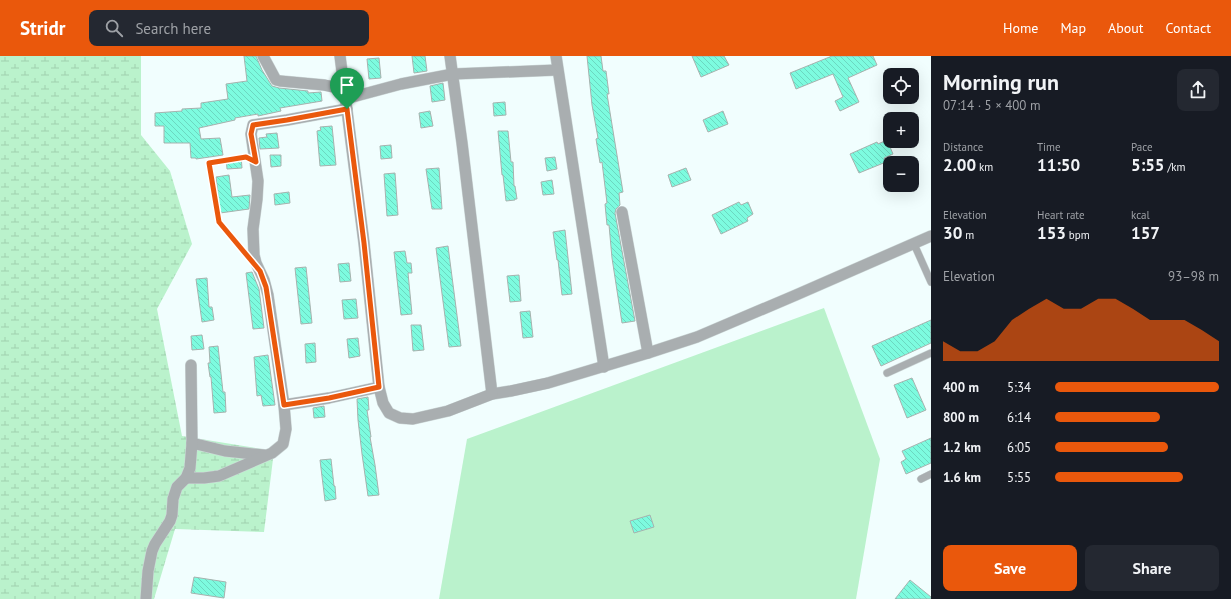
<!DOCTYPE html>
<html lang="en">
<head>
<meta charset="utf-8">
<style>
  :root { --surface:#171b24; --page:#242831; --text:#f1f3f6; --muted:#9ea1a6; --accent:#ea580c }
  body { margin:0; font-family:"PT Sans",sans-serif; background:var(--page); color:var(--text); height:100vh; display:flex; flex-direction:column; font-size:15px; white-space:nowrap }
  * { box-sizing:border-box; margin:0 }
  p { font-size:13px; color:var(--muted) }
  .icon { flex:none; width:22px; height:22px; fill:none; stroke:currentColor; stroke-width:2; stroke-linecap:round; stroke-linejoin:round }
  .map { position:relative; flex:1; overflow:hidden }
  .sheet { display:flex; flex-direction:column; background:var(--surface); width:300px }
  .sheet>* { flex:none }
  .controls { position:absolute; left:883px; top:12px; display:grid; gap:8px }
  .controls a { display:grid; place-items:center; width:36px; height:36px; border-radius:8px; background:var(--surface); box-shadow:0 4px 16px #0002; font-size:20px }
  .pin { position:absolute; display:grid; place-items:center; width:34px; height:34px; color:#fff; margin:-41px -17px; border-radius:50% 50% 50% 0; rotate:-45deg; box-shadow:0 0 4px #0007 }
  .pin .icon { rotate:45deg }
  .round { display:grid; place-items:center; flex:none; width:42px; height:42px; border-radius:8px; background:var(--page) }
  .summary { display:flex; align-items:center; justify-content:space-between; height:68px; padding:0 12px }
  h1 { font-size:22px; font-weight:700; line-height:30px }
  .stats { display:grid; grid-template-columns:repeat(3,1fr); gap:6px; height:68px; padding:4px 12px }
  .stats div { display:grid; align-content:center }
  .stats b { font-size:17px; font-weight:700 }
  .stats small { font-size:11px; font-weight:400 }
  .stats p { font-size:11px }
  .chart { height:112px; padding:8px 12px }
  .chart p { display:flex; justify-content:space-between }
  .chart svg { width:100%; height:72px; margin-top:4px; fill:var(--accent); opacity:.7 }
  .button { display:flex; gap:8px; margin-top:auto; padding:8px 12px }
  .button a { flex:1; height:46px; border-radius:8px; background:var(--accent); color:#fff; font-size:16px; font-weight:700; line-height:46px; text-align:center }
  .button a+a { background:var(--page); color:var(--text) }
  ul { padding:0 12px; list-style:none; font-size:13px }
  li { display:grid; grid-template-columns:64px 48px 1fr; align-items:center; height:30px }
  li i { height:10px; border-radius:5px; background:var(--accent) }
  header { display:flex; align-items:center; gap:24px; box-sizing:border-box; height:56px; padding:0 20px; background:var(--accent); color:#fff }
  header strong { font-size:19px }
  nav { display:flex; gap:22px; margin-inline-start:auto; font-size:14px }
  .search { width:280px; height:36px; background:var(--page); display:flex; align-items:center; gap:10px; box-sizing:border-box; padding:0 14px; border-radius:8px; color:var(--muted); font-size:15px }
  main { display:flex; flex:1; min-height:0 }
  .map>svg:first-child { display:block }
  .wetland { fill:url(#wetland-marsh) }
  .pitch { fill:#baf2cc }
  .building { fill:url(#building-back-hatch); stroke:#a7b2ae }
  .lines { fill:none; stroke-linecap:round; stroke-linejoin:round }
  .service-casing { stroke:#cdd8d8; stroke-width:8 }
  .minor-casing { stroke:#cdd8d8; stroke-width:12 }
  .path { stroke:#aab3b3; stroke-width:2.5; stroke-dasharray:2 3; stroke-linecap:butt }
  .service { stroke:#a9aeb0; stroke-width:7 }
  .minor { stroke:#a9aeb0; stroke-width:11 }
  .route-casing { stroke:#fff; stroke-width:8 }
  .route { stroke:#ea580c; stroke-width:5 }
</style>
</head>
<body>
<header>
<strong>Stridr</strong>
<div class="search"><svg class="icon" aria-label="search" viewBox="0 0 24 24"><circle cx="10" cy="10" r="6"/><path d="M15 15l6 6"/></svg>Search here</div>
<nav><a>Home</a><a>Map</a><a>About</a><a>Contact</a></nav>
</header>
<main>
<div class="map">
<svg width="931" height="543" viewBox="0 0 931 543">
  <defs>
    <pattern id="wetland-marsh" width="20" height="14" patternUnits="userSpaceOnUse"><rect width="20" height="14" fill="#baf2cc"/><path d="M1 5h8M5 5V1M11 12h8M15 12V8" fill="none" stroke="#a0d0af"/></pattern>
    <pattern id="building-back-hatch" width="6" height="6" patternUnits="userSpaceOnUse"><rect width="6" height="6" fill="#7dfbdf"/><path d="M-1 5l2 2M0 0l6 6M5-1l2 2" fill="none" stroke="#6cd7c0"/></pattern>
  </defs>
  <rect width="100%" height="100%" fill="#f1fefe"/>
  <!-- wetland -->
  <path class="wetland" d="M0 0H141V79L170 115 192 188 157 253 182 380 274 395 264 476 175 473 154 543H0Z"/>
  <!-- pitch -->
  <path class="pitch" d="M824 252 880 403 856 543H439L467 383Z"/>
  <!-- building -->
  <g class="building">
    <path d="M244 0H256L262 14 272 30 279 32 308 35V37L321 36 322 45 280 52 281 55 258 60V58L235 62V64L199 72 201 83 220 82 223 99 196 103V102H191L190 87H164V70H155V57L182 55V53L201 52V47L228 43 226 28 247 25Z"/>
    <path d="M412 0H425L427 15 414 17Z"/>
    <path d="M587 0H601L603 15H606L609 38H607L623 136 619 137 620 149 616 153 615 157 635 265 622 267 612 202 609 169H607L605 148 607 147 602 106 600 107 596 83 598 82 592 49Z"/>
    <path d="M692 0H724L729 9 701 21Z"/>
    <path d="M832 0H873L877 9 848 22 859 46 840 55 835 45 843 41 833 18 796 33 790 17Z"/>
    <path d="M379 2 381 22 369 23 367 3Z"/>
    <path d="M443 27 445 44 432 46 430 30Z"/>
    <path d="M505 46 506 59 494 60 493 47Z"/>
    <path d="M430 55 433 70 421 72 419 57Z"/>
    <path d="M723 55 728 68 708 76 703 64Z"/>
    <path d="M332 70 336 109 320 110 317 75 321 74 320 71Z"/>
    <path d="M498 75H508L511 106H513L514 130H515L517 143H515V144L506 145 503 119H502Z"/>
    <path d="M277 77 279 92 260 93 259 82 267 81 266 78Z"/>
    <path d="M887 84 893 98 884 102 886 106 859 117 850 98 877 86 878 88Z"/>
    <path d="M391 89 392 102 381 103 380 90Z"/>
    <path d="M270 99H281V110L271 111Z"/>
    <path d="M241 100 242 112 227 113 226 101Z"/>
    <path d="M555 101 557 113 547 115 545 102Z"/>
    <path d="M439 112 442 153H432L426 113Z"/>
    <path d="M686 112 691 124 672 131 668 119Z"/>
    <path d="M395 117 398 159 387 160 384 118Z"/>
    <path d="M229 119 232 141 250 139 249 153 220 157 216 121Z"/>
    <path d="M552 124 554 138 543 139 541 126Z"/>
    <path d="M289 136 290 147 275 149 274 138Z"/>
    <path d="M739 146 741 149 748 146 753 158 747 162 748 165 721 178 712 159Z"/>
    <path d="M565 174 572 238 562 239 558 204H557L553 176Z"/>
    <path d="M448 190 461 290 449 291 436 192Z"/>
    <path d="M405 195 407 207H411L412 217H408L412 258 401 259 394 196Z"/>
    <path d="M349 207 351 225 340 226 338 208Z"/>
    <path d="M306 211 312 267 301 268 295 212Z"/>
    <path d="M252 216 259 233 264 272 253 273 246 217Z"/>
    <path d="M519 219 521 245 510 246 507 220Z"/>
    <path d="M207 222 209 251H212L214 264 202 266 196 223Z"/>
    <path d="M356 243 358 262 344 263 342 244Z"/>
    <path d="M530 255 533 281 523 282 520 256Z"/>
    <path d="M931 264V287L881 310 872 290Z"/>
    <path d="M411 269H421L424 294 413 295Z"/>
    <path d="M202 279 204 293 192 294 191 280Z"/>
    <path d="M358 282 360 300 349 302 347 283Z"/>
    <path d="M315 287 316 306 306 307 305 288Z"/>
    <path d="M218 290 223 336H225L226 356 214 357 211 321H210L208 307H210L209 291Z"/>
    <path d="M268 299 275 349 263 350 261 339 257 340 254 301Z"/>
    <path d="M912 322 926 354 907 362 894 329Z"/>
    <path d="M368 341 369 354H367L371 381H370L375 409 379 439 368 440 362 398 358 364 357 343Z"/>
    <path d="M324 350 325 361 314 362 313 352Z"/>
    <path d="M931 382V407L906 418 901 406 906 403 902 395Z"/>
    <path d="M331 403 334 430H335L336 443 325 445 320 404Z"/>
    <path d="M650 459 654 471 634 477 630 465Z"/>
    <path d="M194 521 226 526 224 542 191 537Z"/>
    <path d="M910 524 931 541V543H895Z"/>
  </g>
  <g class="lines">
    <defs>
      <g id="service">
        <path d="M914 188 931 226"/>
        <path d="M887 317 931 297"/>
        <path d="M921 423 931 418"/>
      </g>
      <g id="minor">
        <path d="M263 0 276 24 280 25 324 29 343 33"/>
        <path d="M340 0 364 187 379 331 383 347 389 357 400 362 413 363 448 355 492 338 511 335 548 327 648 297 697 281 796 239 931 180"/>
        <path d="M450 0 462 87 492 338"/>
        <path d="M556 0 604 311"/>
        <path d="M345 43 401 28 453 18 557 14"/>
        <path d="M622 156 648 297"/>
        <path d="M284 349 329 342 379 331"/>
        <path d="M192 387 225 395 264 399"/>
        <path d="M186 422H204L219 420 272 397 283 388 286 373 284 349 268 239 264 224 256 207 254 199 253 173 257 143 258 125 251 78 253 69 287 64 347 53"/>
        <path d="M146 543 148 515 152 495 155 488 170 465 172 459 173 443 177 431 186 422 190 412 192 387 191 309"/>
      </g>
    </defs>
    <!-- service casing -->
    <use href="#service" class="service-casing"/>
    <!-- minor casing -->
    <use href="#minor" class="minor-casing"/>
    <!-- path -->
    <path class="path" d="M241 194 219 166 209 107 242 102"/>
    <!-- service -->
    <use href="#service" class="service"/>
    <!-- minor -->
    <use href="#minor" class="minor"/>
  </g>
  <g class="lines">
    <defs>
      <path id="route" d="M347 53 364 187 379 331 329 342 284 349 266 231 260 215 219 166 209 107 246 101 256 106 251 78 253 69 287 64Z"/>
    </defs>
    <!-- route casing -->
    <use href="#route" class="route-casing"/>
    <!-- route -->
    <use href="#route" class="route"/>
  </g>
</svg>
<div class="controls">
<a><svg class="icon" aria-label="locate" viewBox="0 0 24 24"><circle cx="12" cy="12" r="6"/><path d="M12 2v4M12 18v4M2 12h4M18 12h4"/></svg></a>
<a>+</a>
<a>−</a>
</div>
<div class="pin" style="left:347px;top:53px;background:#1e9e55"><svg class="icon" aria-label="arrive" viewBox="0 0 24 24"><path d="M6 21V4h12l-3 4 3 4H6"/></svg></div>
</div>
<section class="sheet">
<div class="summary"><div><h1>Morning run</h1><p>07:14 · 5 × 400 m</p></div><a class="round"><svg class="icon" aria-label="share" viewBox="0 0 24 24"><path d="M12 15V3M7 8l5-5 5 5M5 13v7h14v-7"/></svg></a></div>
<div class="stats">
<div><p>Distance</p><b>2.00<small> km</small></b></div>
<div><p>Time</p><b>11:50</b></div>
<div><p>Pace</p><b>5:55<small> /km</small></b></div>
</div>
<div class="stats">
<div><p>Elevation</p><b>30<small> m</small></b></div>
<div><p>Heart rate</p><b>153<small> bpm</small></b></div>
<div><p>kcal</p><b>157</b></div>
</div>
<div class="chart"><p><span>Elevation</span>93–98 m</p>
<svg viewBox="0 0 160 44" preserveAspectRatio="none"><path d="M0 44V32L10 38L20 38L30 32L40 19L50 12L60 6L70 12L80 12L90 6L100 6L110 12L120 19L130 19L140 19L150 25L160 32V44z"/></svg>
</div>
<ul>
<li><b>400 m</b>5:34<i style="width:100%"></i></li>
<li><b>800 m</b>6:14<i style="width:64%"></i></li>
<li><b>1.2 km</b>6:05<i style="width:69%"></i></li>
<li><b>1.6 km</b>5:55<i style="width:78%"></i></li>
</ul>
<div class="button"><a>Save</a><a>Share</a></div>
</section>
</main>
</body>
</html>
